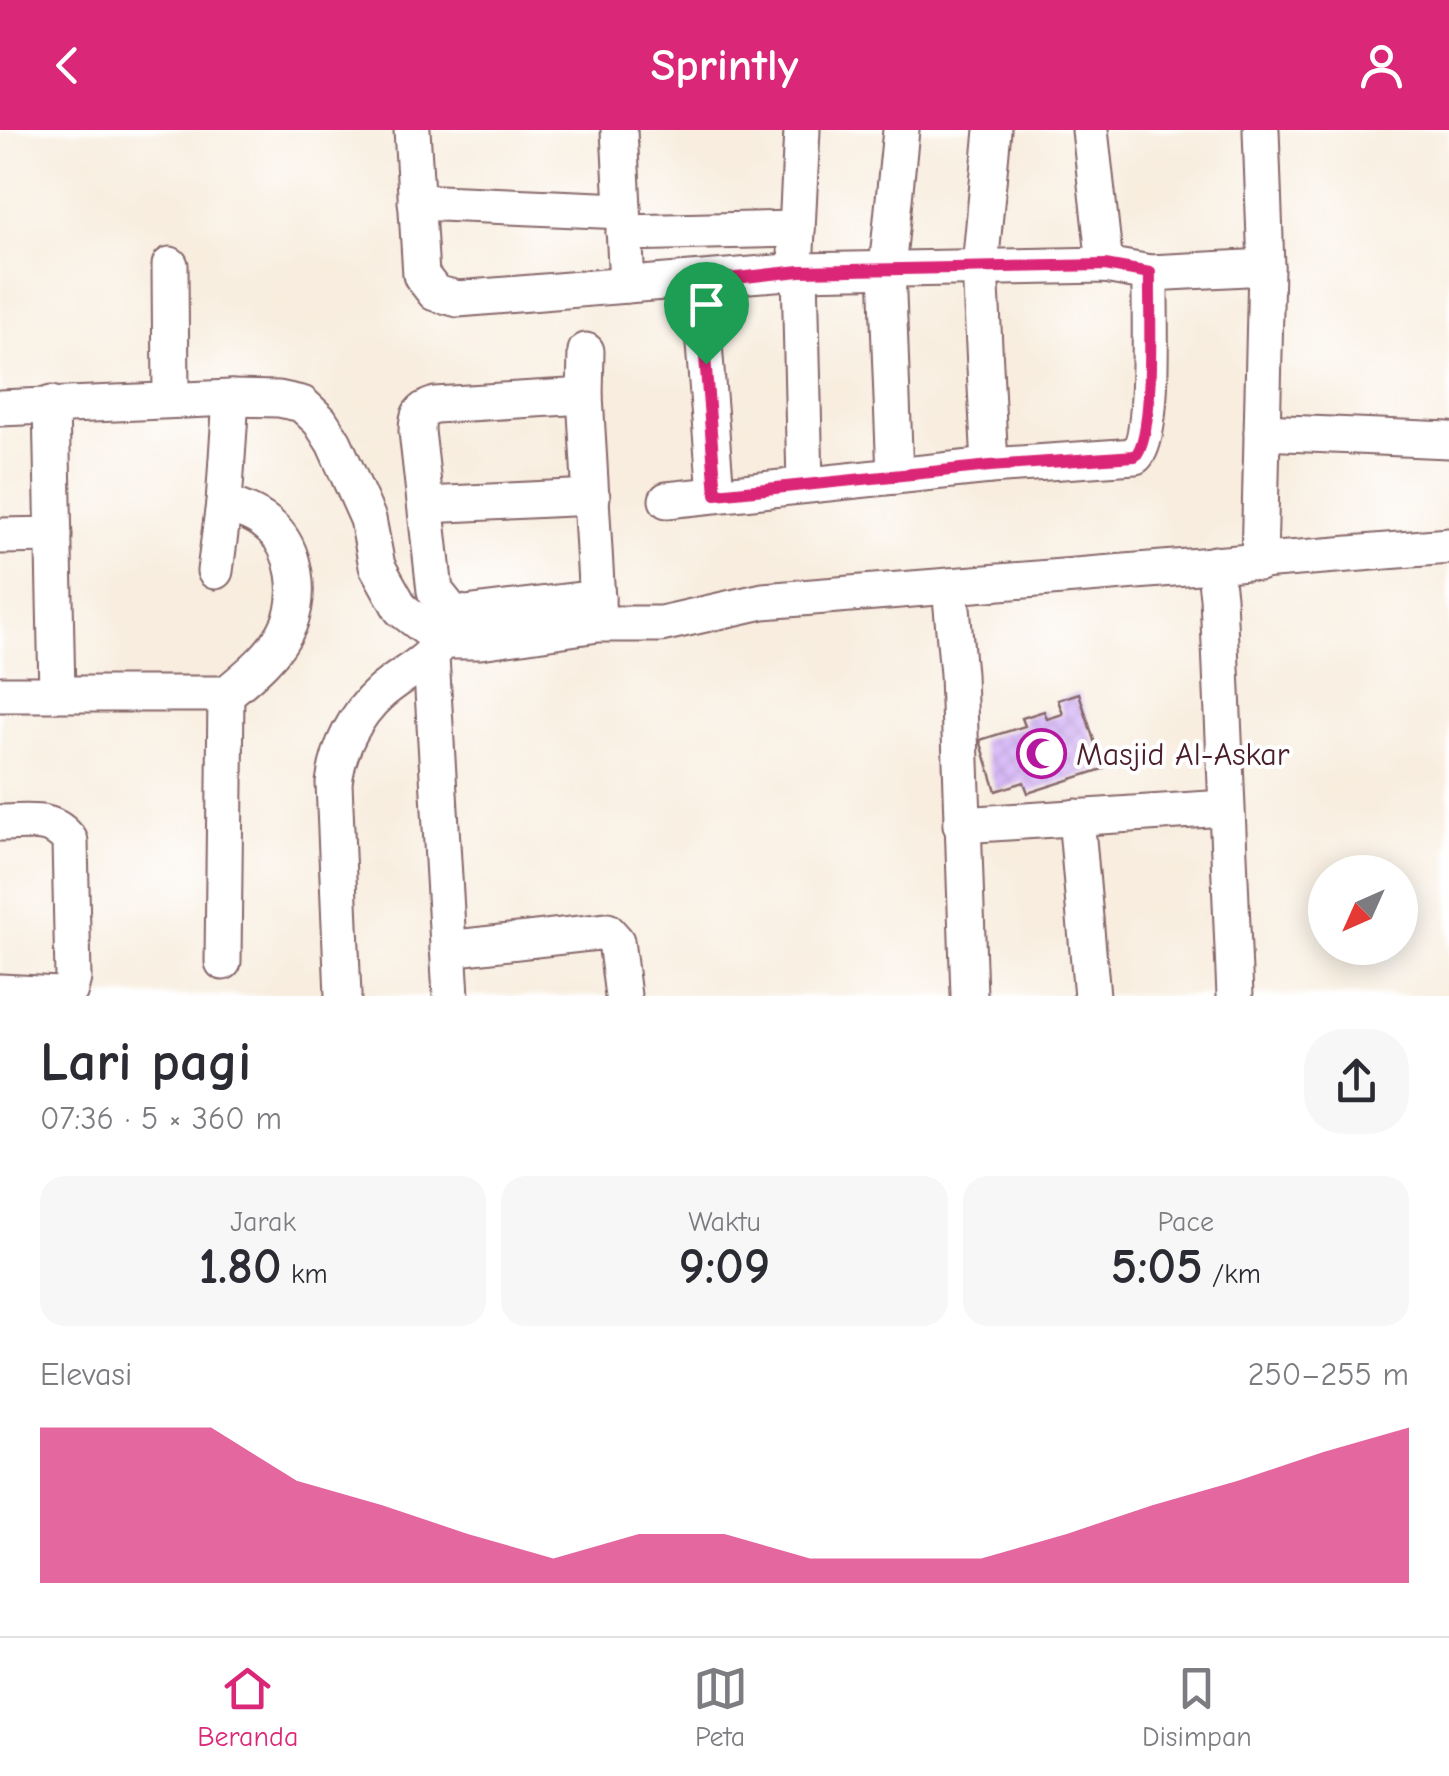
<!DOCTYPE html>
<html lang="id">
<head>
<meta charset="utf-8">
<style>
  :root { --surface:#fff; --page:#f7f7f7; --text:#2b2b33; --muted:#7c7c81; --line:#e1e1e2; --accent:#db2777 }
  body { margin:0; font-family:"Comic Neue",sans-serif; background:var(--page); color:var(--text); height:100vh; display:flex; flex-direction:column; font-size:38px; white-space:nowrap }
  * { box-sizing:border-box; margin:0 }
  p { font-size:32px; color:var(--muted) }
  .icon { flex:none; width:55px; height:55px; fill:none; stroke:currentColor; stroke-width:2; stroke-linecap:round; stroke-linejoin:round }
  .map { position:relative; height:866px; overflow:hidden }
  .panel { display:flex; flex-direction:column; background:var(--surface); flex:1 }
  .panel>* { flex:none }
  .needle { width:65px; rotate:225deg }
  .buttons { position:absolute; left:1308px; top:725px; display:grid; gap:20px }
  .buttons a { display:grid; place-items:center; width:110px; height:110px; border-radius:50%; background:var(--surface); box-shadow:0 5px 25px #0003; font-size:50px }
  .pin { position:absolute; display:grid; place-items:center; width:85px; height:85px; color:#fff; margin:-102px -42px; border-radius:50% 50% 50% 0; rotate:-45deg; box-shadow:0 0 10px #0007 }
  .pin .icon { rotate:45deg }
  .round { display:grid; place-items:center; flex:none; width:105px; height:105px; border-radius:40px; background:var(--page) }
  .headline { display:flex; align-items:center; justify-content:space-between; height:170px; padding:0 40px }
  h1 { font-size:55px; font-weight:700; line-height:75px }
  .stats { display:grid; grid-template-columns:repeat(3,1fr); gap:15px; height:170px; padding:10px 40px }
  .stats div { display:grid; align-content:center; border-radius:25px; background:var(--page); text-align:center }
  .stats b { font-size:50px; font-weight:700 }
  .stats small { font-size:28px; font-weight:400 }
  .stats p { font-size:28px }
  .chart { height:280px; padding:20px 40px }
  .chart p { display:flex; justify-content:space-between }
  .chart svg { width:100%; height:180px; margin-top:10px; fill:var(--accent); opacity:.7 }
  header { display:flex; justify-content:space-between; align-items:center; height:130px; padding:0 40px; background:var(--accent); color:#fff; font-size:45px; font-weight:700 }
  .dock { display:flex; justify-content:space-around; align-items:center; height:140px; border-top:2px solid var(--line); background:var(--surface); font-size:28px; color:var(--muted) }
  .dock a { display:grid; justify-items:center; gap:5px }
  .dock .active { color:var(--accent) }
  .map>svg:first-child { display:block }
  .building { fill:url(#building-cross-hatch) }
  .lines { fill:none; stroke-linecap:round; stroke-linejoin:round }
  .minor-casing { stroke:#87676a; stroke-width:39 }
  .minor { stroke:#fff; stroke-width:35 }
  .route-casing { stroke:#fff; stroke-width:20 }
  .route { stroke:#db2777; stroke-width:12 }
  .labels { text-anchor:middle; stroke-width:8; stroke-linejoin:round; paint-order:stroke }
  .poi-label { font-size:32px; fill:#4a1f2b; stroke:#fff; text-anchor:start }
</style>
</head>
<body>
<header><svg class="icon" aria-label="back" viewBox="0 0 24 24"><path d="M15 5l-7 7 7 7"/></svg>Sprintly<svg class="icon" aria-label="person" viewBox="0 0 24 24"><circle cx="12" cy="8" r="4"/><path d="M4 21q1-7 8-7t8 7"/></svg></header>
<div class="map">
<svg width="1449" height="866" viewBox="0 0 1449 866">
  <defs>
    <pattern id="building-cross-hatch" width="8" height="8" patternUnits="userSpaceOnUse" patternTransform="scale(2.5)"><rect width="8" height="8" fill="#d1aff6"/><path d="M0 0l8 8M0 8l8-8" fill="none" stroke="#b596d3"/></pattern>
  </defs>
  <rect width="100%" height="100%" fill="#fff"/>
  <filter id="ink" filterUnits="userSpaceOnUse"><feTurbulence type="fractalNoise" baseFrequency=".01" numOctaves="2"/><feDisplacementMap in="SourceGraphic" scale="20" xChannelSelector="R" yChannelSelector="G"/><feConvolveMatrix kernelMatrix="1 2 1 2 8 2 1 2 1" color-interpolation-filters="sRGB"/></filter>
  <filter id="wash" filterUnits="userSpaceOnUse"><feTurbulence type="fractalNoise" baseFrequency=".0048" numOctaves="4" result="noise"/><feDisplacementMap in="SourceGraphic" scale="40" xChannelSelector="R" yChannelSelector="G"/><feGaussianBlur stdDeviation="2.25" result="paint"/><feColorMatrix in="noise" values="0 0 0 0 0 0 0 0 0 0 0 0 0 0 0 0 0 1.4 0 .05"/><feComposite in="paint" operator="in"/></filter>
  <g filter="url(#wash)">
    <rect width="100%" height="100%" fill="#f8edde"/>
    <g id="blocks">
      <!-- building -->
      <path class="building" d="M1079 563 1103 639 1028 663 1024 652 996 661 980 610 1025 596 1022 588 1044 581 1047 589 1063 584 1058 570Z"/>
    </g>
  </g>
  <g filter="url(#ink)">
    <use href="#blocks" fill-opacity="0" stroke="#87676a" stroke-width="2.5"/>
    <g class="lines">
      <defs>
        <g id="minor">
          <path d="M412 0 421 145 435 163 458 169 800 141 1105 135 1150 143 1266 137"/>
          <path d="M619 0 627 155"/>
          <path d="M1090 0 1105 135"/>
          <path d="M416 72 623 81"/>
          <path d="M624 103 797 99"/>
          <path d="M796 120 802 0"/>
          <path d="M170 135 171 270"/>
          <path d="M800 141 805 355"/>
          <path d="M699 152 716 364"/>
          <path d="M586 221 585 266 598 488"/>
          <path d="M585 266 435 275C419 280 417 285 417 301L435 461 451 481 465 484 597 468"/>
          <path d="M51 274 57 564"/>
          <path d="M0 278 231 268 279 269 302 274 320 291 334 313 368 389 377 436 401 479 443 511H480L598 494H661L763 471 1449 416"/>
          <path d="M1262 302 1449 310"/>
          <path d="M990 336 980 137 993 0"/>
          <path d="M895 346 887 139 901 0"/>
          <path d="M667 370 990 336 1135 326C1156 307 1149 177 1150 143"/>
          <path d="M426 375 592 367"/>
          <path d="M0 406 54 405"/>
          <path d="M1259 433 1266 137 1261 0"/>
          <path d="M1214 434 1218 467 1235 866"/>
          <path d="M215 441 224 373"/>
          <path d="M950 456 958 544 969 866"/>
          <path d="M431 527 451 866"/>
          <path d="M0 564H226"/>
          <path d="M1076 687 1092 866"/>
          <path d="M0 693C27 693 53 686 70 711L73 848 70 860 59 865 0 862"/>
          <path d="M961 695 1225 678"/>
          <path d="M448 819 607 801 616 811 623 866"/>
          <path d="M223 832 226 564C249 545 277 523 289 494 301 464 296 421 272 398 259 385 241 379 224 373L231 268"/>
          <path d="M343 866 334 653C338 619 355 585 381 562 402 544 426 534 443 511"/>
        </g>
      </defs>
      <!-- minor casing -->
      <use href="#minor" class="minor-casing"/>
      <!-- minor -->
      <use href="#minor" class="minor"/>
    </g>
  </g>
  <g class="lines" filter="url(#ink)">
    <defs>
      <path id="route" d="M1105 135 1150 143C1149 177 1156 306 1135 326L990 336 716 364 699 152 800 141Z"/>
    </defs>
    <!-- route casing -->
    <use href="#route" class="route-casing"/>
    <!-- route -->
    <use href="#route" class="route"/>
  </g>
  <!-- icons -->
  <defs>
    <symbol id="mosque-ring" viewBox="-11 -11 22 22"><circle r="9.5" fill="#fff" stroke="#b5179e" stroke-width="1.5"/><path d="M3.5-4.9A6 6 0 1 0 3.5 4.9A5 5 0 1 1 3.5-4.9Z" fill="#b5179e"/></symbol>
  </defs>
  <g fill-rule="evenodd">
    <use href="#mosque-ring" x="1014" y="596" width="55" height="55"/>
  </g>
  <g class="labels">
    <!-- poi labels -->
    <g class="poi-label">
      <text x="1076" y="635">Masjid Al-Askar</text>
    </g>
  </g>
</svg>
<div class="buttons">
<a><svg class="needle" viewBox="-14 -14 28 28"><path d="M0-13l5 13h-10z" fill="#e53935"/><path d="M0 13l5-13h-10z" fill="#7c7c81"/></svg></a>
</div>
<div class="pin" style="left:706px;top:234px;background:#1e9e55"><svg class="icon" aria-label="arrive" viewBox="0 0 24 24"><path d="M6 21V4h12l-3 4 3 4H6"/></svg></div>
</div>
<section class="panel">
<div class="headline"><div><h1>Lari pagi</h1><p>07:36 · 5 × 360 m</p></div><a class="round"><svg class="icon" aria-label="share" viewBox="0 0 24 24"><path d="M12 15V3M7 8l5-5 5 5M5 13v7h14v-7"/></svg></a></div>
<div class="stats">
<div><p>Jarak</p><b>1.80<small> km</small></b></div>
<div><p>Waktu</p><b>9:09</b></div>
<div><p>Pace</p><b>5:05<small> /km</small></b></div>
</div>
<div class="chart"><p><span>Elevasi</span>250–255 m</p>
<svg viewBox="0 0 160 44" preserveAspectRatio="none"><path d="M0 44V6L10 6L20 6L30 19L40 25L50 32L60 38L70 32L80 32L90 38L100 38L110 38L120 32L130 25L140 19L150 12L160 6V44z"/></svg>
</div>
</section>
<nav class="dock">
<a class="active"><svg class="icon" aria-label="home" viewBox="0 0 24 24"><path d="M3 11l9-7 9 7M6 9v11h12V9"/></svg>Beranda</a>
<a><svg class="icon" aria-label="map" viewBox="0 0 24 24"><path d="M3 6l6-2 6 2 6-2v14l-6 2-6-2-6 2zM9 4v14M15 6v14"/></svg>Peta</a>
<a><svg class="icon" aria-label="saved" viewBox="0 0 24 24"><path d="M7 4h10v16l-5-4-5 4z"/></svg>Disimpan</a>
</nav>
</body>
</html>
